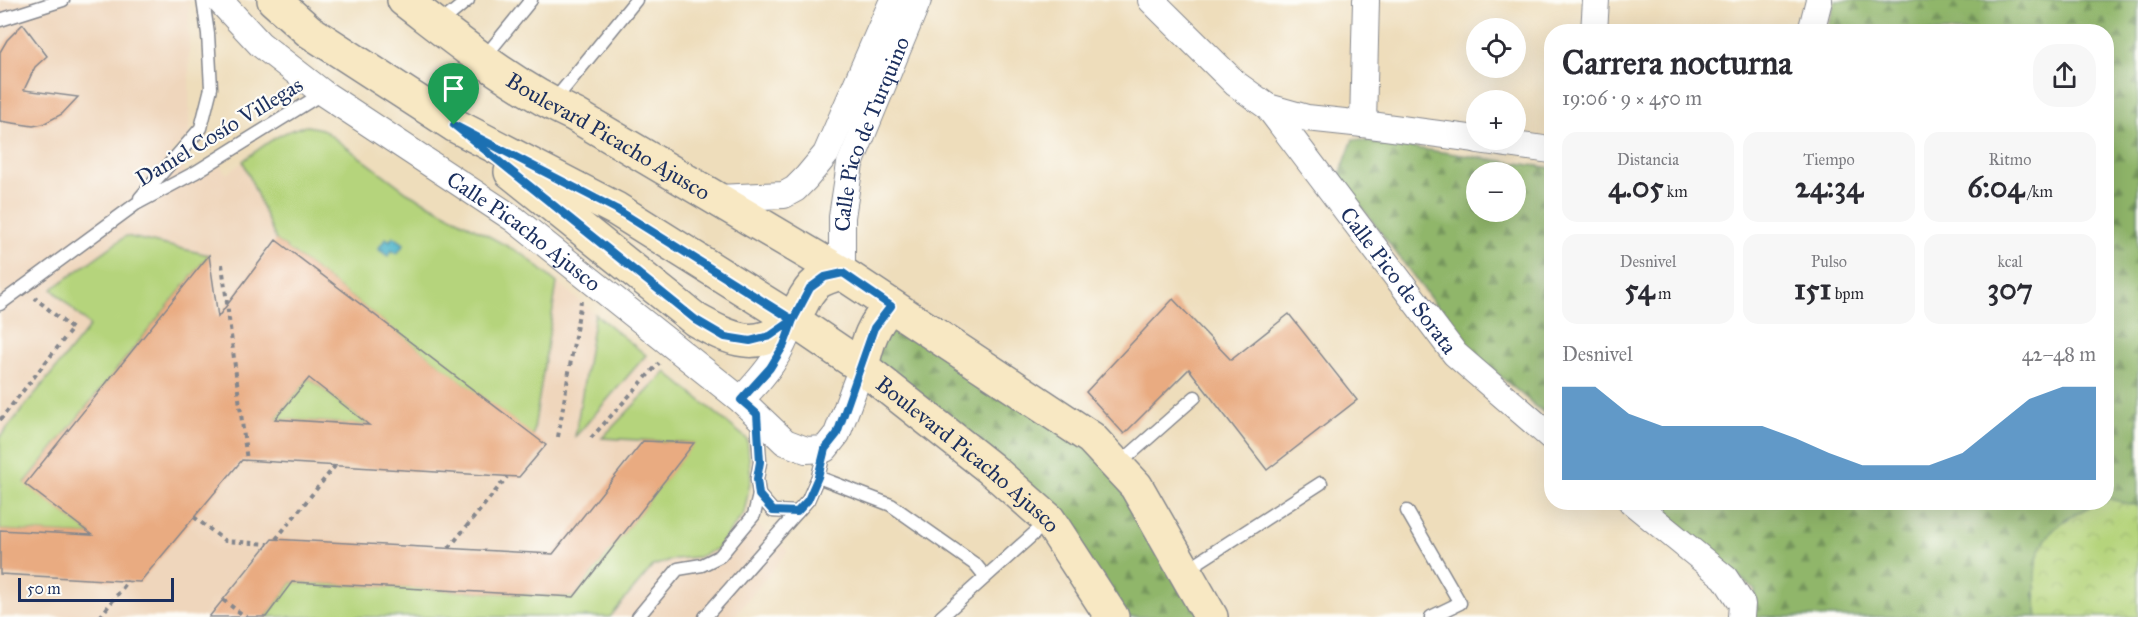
<!DOCTYPE html>
<html lang="es">
<head>
<meta charset="utf-8">
<style>
  :root { --surface:#fff; --page:#f7f7f7; --text:#2b2b33; --muted:#7c7c81; --accent:#1f6fb2 }
  body { margin:0; font-family:"IM FELL Great Primer",serif; background:var(--page); color:var(--text); height:100vh; display:flex; flex-direction:column; font-size:22px; white-space:nowrap }
  * { box-sizing:border-box; margin:0 }
  p { font-size:20px; color:var(--muted) }
  .icon { flex:none; width:33px; height:33px; fill:none; stroke:currentColor; stroke-width:2; stroke-linecap:round; stroke-linejoin:round }
  .map { position:relative; flex:1; overflow:hidden }
  .side { position:absolute; left:1544px; top:24px; width:570px; height:486px; display:flex; flex-direction:column; background:var(--surface); border-radius:24px; box-shadow:0 6px 24px #0002 }
  .side>* { flex:none }
  .buttons { position:absolute; left:1466px; top:18px; display:grid; gap:12px }
  .buttons a { display:grid; place-items:center; width:60px; height:60px; border-radius:50%; background:var(--surface); box-shadow:0 6px 24px #0002; font-size:30px }
  .scale { position:absolute; left:18px; bottom:15px; width:156px; box-sizing:border-box; padding-left:6px; border:3px solid #1b2f5e; border-top:0; font-size:16px; line-height:21px; white-space:nowrap; color:#1b2f5e; -webkit-text-stroke:4px #fdfcf7; paint-order:stroke }
  .pin { position:absolute; display:grid; place-items:center; width:51px; height:51px; color:#fff; margin:-62px -26px; border-radius:50% 50% 50% 0; rotate:-45deg; box-shadow:0 0 6px #0007 }
  .pin .icon { rotate:45deg }
  .round { display:grid; place-items:center; flex:none; width:63px; height:63px; border-radius:24px; background:var(--page) }
  .headline { display:flex; align-items:center; justify-content:space-between; height:102px; padding:0 18px }
  h1 { font-size:33px; font-weight:700; line-height:45px }
  .metrics { display:grid; grid-template-columns:repeat(3,1fr); gap:9px; height:102px; padding:6px 18px }
  .metrics div { display:grid; align-content:center; border-radius:15px; background:var(--page); text-align:center }
  .metrics b { font-size:30px; font-weight:700 }
  .metrics small { font-size:16px; font-weight:400 }
  .metrics p { font-size:16px }
  .chart { height:168px; padding:12px 18px }
  .chart p { display:flex; justify-content:space-between }
  .chart svg { width:100%; height:108px; margin-top:6px; fill:var(--accent); opacity:.7 }
  .map>svg:first-child { display:block }
  .built { fill:#efd6bc }
  .forest { fill:url(#forest-firs); stroke:#567264; stroke-width:1.5; fill-rule:evenodd }
  .park { fill:url(#park-crowns); stroke:#68826c; stroke-width:1.5 }
  .garden { fill:#b5d47b; stroke:#68826c; stroke-width:1.5 }
  .water { fill:url(#water-ripples); stroke:#327093; stroke-width:1.5 }
  .building { fill:#e9ab81; fill-rule:evenodd }
  .lines { fill:none; stroke-linecap:round; stroke-linejoin:round }
  .lane-casing { stroke:#84868c; stroke-width:15 }
  .street-casing { stroke:#84868c; stroke-width:28 }
  .secondary-casing { stroke:#84868c; stroke-width:36 }
  .path { stroke:#84868c; stroke-width:4; stroke-dasharray:4.5 4.5; stroke-linecap:butt }
  .lane { stroke:#fff; stroke-width:12 }
  .street { stroke:#fff; stroke-width:26 }
  .secondary { stroke:#f8e8c3; stroke-width:33 }
  .route-casing { stroke:#fff; stroke-width:12 }
  .route { stroke:#1f6fb2; stroke-width:8 }
  .labels { text-anchor:middle; stroke-width:4.5; stroke-linejoin:round; paint-order:stroke }
  .street-label { font-size:22px; fill:#1b2f5e; stroke:#fdfcf7 }
</style>
</head>
<body>
<div class="map">
<svg width="2138" height="617" viewBox="0 0 2138 617">
  <defs>
    <pattern id="forest-firs" width="22" height="20" patternUnits="userSpaceOnUse" patternTransform="scale(1.5)"><rect width="22" height="20" fill="#90b66b"/><path d="M5 1l3.5 6h-7zM16 11l3.5 6h-7z" fill="#75945b"/></pattern>
    <pattern id="park-crowns" width="20" height="18" patternUnits="userSpaceOnUse" patternTransform="scale(1.5)"><rect width="20" height="18" fill="#b5d47b"/><path d="M2 6a3 3 0 1 1 6 0M12 15a3 3 0 1 1 6 0" fill="none" stroke="#9bb66d"/></pattern>
    <pattern id="water-ripples" width="26" height="14" patternUnits="userSpaceOnUse" patternTransform="scale(1.5)"><rect width="26" height="14" fill="#49b2c8"/><path d="M2 4q2-2 4 0t4 0M15 11q2-2 4 0t4 0" fill="none" stroke="#3c91a6"/></pattern>
  </defs>
  <rect width="100%" height="100%" fill="#fdfcf7"/>
  <filter id="ink" filterUnits="userSpaceOnUse"><feTurbulence type="fractalNoise" baseFrequency=".0167" numOctaves="2"/><feDisplacementMap in="SourceGraphic" scale="12" xChannelSelector="R" yChannelSelector="G"/><feConvolveMatrix kernelMatrix="1 2 1 2 8 2 1 2 1" color-interpolation-filters="sRGB"/></filter>
  <filter id="wash" filterUnits="userSpaceOnUse"><feTurbulence type="fractalNoise" baseFrequency=".008" numOctaves="4" result="noise"/><feDisplacementMap in="SourceGraphic" scale="24" xChannelSelector="R" yChannelSelector="G"/><feGaussianBlur stdDeviation="1.35" result="paint"/><feColorMatrix in="noise" values="0 0 0 0 0 0 0 0 0 0 0 0 0 0 0 0 0 1.4 0 .05"/><feComposite in="paint" operator="in"/></filter>
  <g filter="url(#wash)">
    <rect width="100%" height="100%" fill="#edb"/>
    <!-- built -->
    <path class="built" d="M0 0H189V138L172 151 192 183 219 165 227 174 275 137 291 128 307 126 322 129 407 192 524 255 747 439 751 478 744 513 788 551 734 617H0Z"/>
    <!-- forest -->
    <g class="forest">
      <path d="M1835 0H2138V506L2106 499V32H1826Z"/>
      <path d="M1353 139 1551 168V419L1470 351 1339 177ZM1476 172H1515V212H1476Z"/>
      <path d="M898 310 1088 441 1209 617H1113L1049 517 866 364Z"/>
      <path d="M1651 503H2098L2065 519 2034 594 2038 617H1752L1755 590Z"/>
    </g>
    <!-- park -->
    <path class="park" d="M2106 498 2138 506V617H2038C2031 573 2031 537 2076 514 2086 509 2095 502 2106 502Z"/>
    <!-- garden -->
    <g class="garden">
      <path d="M307 126 322 129 407 192 524 255 557 283 533 436 276 240 243 161C263 146 281 130 307 126Z"/>
      <path d="M126 236 209 255 25 483 92 535 0 530V437L90 326 52 289Z"/>
      <path d="M595 314 646 355 575 437Z"/>
      <path d="M666 372 747 439 751 478 744 513 717 549 698 557 674 559 653 566 610 617H266L292 582 574 597 693 443 602 438Z"/>
      <path d="M309 378 369 425 275 419Z"/>
    </g>
    <!-- water -->
    <path class="water" d="M393 236 404 244 397 254 392 250 388 256 378 249 386 238 390 241Z"/>
    <g id="blocks">
      <!-- building -->
      <g class="building">
        <path d="M23 24 47 56 35 67 24 90 78 97 62 114 43 124 33 126 0 121V52L7 40Z"/>
        <path d="M276 240 546 445 519 477 242 460 140 582 0 574V530L92 535 25 484 209 255 218 317ZM309 378 369 425 275 419Z"/>
        <path d="M1173 299 1231 360 1289 314 1357 400 1267 470 1189 369 1124 434 1086 392Z"/>
        <path d="M643 441 694 443 574 597 292 582 266 617H209L272 539 553 554Z"/>
      </g>
    </g>
  </g>
  <g filter="url(#ink)">
    <use href="#blocks" fill-opacity="0" stroke="#84868c" stroke-width="1.5"/>
    <g class="lines">
      <defs>
        <g id="lane">
          <path d="M0 20 63 0"/>
          <path d="M439 24 468 0"/>
          <path d="M483 59 531 0"/>
          <path d="M553 102 636 0"/>
          <path d="M140 198 201 128 211 88 208 34 203 0"/>
          <path d="M0 304 136 204 196 172 323 93"/>
          <path d="M1118 465 1195 397"/>
          <path d="M818 477 891 505 976 565 985 576"/>
          <path d="M759 495 773 511 797 512"/>
          <path d="M1407 511 1460 603 1431 617"/>
          <path d="M1186 570 1321 483"/>
          <path d="M638 617 678 569 702 565 720 556 754 515 759 495 757 479 760 462 757 419"/>
          <path d="M705 617 808 500 818 477 825 449"/>
          <path d="M941 617 1048 521"/>
        </g>
        <g id="street">
          <path id="s1" d="M219 0 260 44 323 93 514 219 741 400 785 442 806 450 825 449 837 434 862 367"/>
          <path id="s2" d="M1151 0 1236 84 1268 107 1455 354 1551 437"/>
          <path d="M1594 32 1596 0"/>
          <path d="M1811 32 1819 0"/>
          <path d="M1268 107 1307 118 1363 124 1476 139"/>
          <path d="M1363 124 1366 0"/>
          <path d="M1478 140 1551 150"/>
          <path d="M718 198 784 195 795 189 806 178 826 154 893 0"/>
          <path id="s3" d="M842 273V217L850 164 918 0"/>
          <path d="M741 400C768 371 779 358 793 320"/>
          <path d="M1632 502 1725 578 1742 604 1741 617"/>
        </g>
        <g id="secondary">
          <path id="s4" d="M274 0 309 31 454 125 616 209 793 320 862 367 990 468 1049 520 1112 617"/>
          <path id="s5" d="M404 0C459 42 512 86 575 115L842 273 1091 438 1136 486 1211 617"/>
          <path d="M511 172 696 320C730 339 759 354 792 321 796 317 798 310 801 305 812 283 818 279 842 273"/>
          <path d="M862 367C867 343 873 323 891 306"/>
        </g>
      </defs>
      <!-- lane casing -->
      <use href="#lane" class="lane-casing"/>
      <!-- street casing -->
      <use href="#street" class="street-casing"/>
      <!-- secondary casing -->
      <use href="#secondary" class="secondary-casing"/>
      <!-- path -->
      <g class="path">
        <path d="M222 264 247 461"/>
        <path d="M0 420 72 329 35 298"/>
        <path d="M558 437 581 301"/>
        <path d="M591 438 659 363"/>
        <path d="M194 517 225 541 268 544"/>
        <path d="M276 539 335 466"/>
        <path d="M449 548 507 477"/>
        <path d="M223 600 246 617"/>
        <path d="M100 617 128 581"/>
      </g>
      <!-- lane -->
      <use href="#lane" class="lane"/>
      <!-- street -->
      <use href="#street" class="street"/>
      <!-- secondary -->
      <use href="#secondary" class="secondary"/>
    </g>
  </g>
  <g class="lines" filter="url(#ink)">
    <defs>
      <path id="route" d="M454 125 616 209 793 320 784 345 770 368 741 400 757 414 760 462 757 479 759 495 773 511 797 512 808 500 818 477 825 449 837 434 874 328 891 306 843 273 825 277 810 288 793 320 770 336 750 341 725 337 696 320 454 125"/>
    </defs>
    <!-- route casing -->
    <use href="#route" class="route-casing"/>
    <!-- route -->
    <use href="#route" class="route"/>
  </g>
  <g class="labels">
    <!-- street labels -->
    <g class="street-label">
      <text transform="translate(219 131) rotate(-31)" y="8">Daniel Cosío Villegas</text>
      <text dy="8" stroke="none"><textPath href="#s3" startOffset="144">Calle Pico de Turquino</textPath></text>
      <text dy="8" stroke="none"><textPath href="#s5" startOffset="246">Boulevard Picacho Ajusco</textPath></text>
      <text dy="8" stroke="none"><textPath href="#s1" startOffset="384">Calle Picacho Ajusco</textPath></text>
      <text dy="8" stroke="none"><textPath href="#s2" startOffset="376">Calle Pico de Sorata</textPath></text>
      <text dy="8" stroke="none"><textPath href="#s4" startOffset="832">Boulevard Picacho Ajusco</textPath></text>
    </g>
  </g>
</svg>
<div class="buttons">
<a><svg class="icon" aria-label="locate" viewBox="0 0 24 24"><circle cx="12" cy="12" r="6"/><path d="M12 2v4M12 18v4M2 12h4M18 12h4"/></svg></a>
<a>+</a>
<a>−</a>
</div>
<div class="scale">50 m</div>
<div class="pin" style="left:454px;top:125px;background:#1e9e55"><svg class="icon" aria-label="arrive" viewBox="0 0 24 24"><path d="M6 21V4h12l-3 4 3 4H6"/></svg></div>
<section class="side">
<div class="headline"><div><h1>Carrera nocturna</h1><p>19:06 · 9 × 450 m</p></div><a class="round"><svg class="icon" aria-label="share" viewBox="0 0 24 24"><path d="M12 15V3M7 8l5-5 5 5M5 13v7h14v-7"/></svg></a></div>
<div class="metrics">
<div><p>Distancia</p><b>4.05<small> km</small></b></div>
<div><p>Tiempo</p><b>24:34</b></div>
<div><p>Ritmo</p><b>6:04<small> /km</small></b></div>
</div>
<div class="metrics">
<div><p>Desnivel</p><b>54<small> m</small></b></div>
<div><p>Pulso</p><b>151<small> bpm</small></b></div>
<div><p>kcal</p><b>307</b></div>
</div>
<div class="chart"><p><span>Desnivel</span>42–48 m</p>
<svg viewBox="0 0 160 44" preserveAspectRatio="none"><path d="M0 44V6L10 6L20 17L30 22L40 22L50 22L60 22L70 27L80 33L90 38L100 38L110 38L120 33L130 22L140 11L150 6L160 6V44z"/></svg>
</div>
</section>
</div>
</body>
</html>
